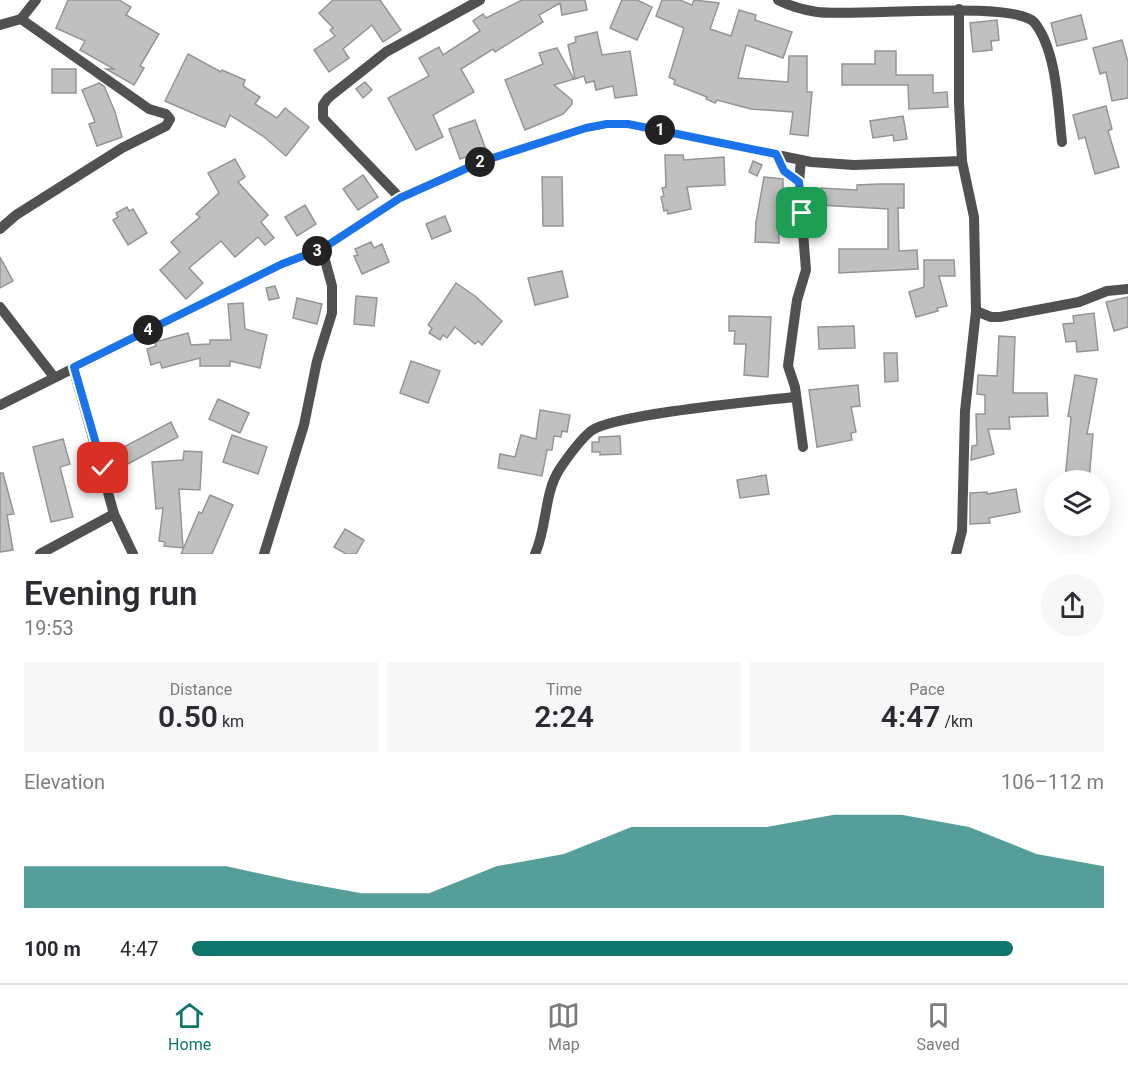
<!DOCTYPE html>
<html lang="en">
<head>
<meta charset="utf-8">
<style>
  :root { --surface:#fff; --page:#f7f7f7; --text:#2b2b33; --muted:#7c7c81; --line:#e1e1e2; --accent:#0f766e }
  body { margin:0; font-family:Roboto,sans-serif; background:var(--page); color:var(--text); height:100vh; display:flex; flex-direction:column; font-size:22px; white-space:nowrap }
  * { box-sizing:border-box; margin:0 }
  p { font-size:20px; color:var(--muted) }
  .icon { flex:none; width:33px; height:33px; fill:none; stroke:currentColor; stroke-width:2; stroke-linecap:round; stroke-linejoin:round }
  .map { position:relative; height:554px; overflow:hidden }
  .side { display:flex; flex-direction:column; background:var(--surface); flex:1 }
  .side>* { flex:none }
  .controls { position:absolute; left:1044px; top:470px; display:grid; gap:12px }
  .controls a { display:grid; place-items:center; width:66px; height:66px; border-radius:50%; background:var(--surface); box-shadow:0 6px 24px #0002; font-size:30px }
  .pin { position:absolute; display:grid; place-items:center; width:51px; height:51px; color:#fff; margin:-26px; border-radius:12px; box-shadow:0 3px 9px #0006 }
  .km { position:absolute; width:30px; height:30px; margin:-15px; border-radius:50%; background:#222; color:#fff; font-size:16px; line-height:30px; text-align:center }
  .round { display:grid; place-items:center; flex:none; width:63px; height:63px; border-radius:32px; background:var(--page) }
  .overview { display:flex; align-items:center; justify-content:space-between; height:102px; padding:0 24px }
  h1 { font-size:33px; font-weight:600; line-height:45px }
  .stats { display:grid; grid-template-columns:repeat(3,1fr); gap:9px; height:102px; padding:6px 24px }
  .stats div { display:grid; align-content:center; border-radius:0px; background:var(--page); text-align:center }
  .stats b { font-size:30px; font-weight:600 }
  .stats small { font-size:16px; font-weight:400 }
  .stats p { font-size:16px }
  .chart { height:168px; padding:12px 24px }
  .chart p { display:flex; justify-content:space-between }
  .chart svg { width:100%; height:108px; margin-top:6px; fill:var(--accent); opacity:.7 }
  ul { padding:0 24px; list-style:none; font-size:20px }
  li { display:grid; grid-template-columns:96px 72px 1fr; align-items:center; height:45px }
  li i { height:15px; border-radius:8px; background:var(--accent) }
  .tab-bar { display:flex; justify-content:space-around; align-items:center; height:84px; border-top:2px solid var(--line); background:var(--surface); font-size:16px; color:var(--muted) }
  .tab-bar a { display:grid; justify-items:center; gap:3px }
  .tab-bar .active { color:var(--accent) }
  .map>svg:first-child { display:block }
  .building { fill:#c0c0c0; stroke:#959595; stroke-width:1.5 }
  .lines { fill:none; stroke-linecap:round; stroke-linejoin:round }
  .minor { stroke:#515151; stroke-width:10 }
  .route-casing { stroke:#fff; stroke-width:12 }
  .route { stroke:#1a73e8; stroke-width:8 }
</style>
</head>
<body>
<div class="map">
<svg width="1128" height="554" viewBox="0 0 1128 554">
  <rect width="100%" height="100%" fill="#fff"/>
  <!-- building -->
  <g class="building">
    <path d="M68 0H119L131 7 126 15 159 34 140 66 144 68 134 85 106 69H114L80 50 85 41 56 28Z"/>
    <path d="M333 0H380L401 30 383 42 372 25 343 49 349 58 329 72 314 50 335 36 330 30 333 28 319 13Z"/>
    <path d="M522 0H585L587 10 562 15 560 3 539 15 543 22 495 52 493 49 461 69 474 92 433 115 443 137 416 150 388 98 429 76 419 58 439 47 443 55 480 31 473 21 483 14 486 18Z"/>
    <path d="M622 0H637L652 7 637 40 610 28Z"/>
    <path d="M662 0H680L692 5 694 0 719 3 710 29 731 36 739 10 756 15 755 20 792 32 783 58 746 45 738 78 788 82 789 56H807V92H812L808 136 790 134 793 112 751 109 717 100 715 103 706 99 707 97 674 84 675 80 669 77 684 28 656 16Z"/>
    <path d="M1081 15 1087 39 1057 46 1051 23Z"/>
    <path d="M997 20 999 40 991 41 992 50 973 52 970 23Z"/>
    <path d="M597 32 602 55 630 51 637 95 615 98 613 86 596 90 594 81 586 83 584 76 575 79 568 45 576 42 575 37Z"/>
    <path d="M1122 40 1128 62V98L1112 101 1106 72 1100 74 1093 48Z"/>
    <path d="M557 48 574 79 554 85 572 100V104L563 114 525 130 505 80 543 64 539 53Z"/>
    <path d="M875 51H896V75H933V93L947 92 948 107 909 109 908 85H842V64H875Z"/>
    <path d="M188 54 221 72 222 70 245 80 243 86 260 97 255 104 277 118 285 108 309 127 286 156 263 136 230 115 225 127 165 101Z"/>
    <rect x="52" y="69" width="24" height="24"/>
    <path d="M365 82 372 90 363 98 356 89Z"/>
    <path d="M99 83 104 86 115 112 122 137 97 146 89 124 95 122 82 90Z"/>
    <path d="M1106 106 1112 129 1108 131 1119 167 1095 174 1085 137 1079 139 1073 115Z"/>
    <path d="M903 116 907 139 894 141 893 135 873 138 870 121Z"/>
    <path d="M475 120 486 150 460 159 449 129Z"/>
    <path d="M665 155H683L684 160 724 157 725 185 687 187 691 209 668 214 667 210 664 211 661 197 664 196 662 188 666 187Z"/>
    <path d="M235 159 245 177 238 182 268 215 261 222 274 238 265 245 258 237 235 257 221 241 189 268 203 283 186 299 160 270 180 252 171 242 200 217 196 214 219 193 208 173Z"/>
    <path d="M753 161 762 165 757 176 749 172Z"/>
    <path d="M363 175 378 197 358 210 343 189Z"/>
    <path d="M542 177H562L563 226H543Z"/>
    <path d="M764 177 783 179V191L789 192 785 216 779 215V243L755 242 756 222Z"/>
    <path d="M879 184H904V208H898L899 251 917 250 918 269 839 273V249H888V209L820 205 821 188 857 190V185Z"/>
    <path d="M305 205 316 224 297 236 285 217Z"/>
    <path d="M127 207 129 211 133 209 147 233 128 245 113 220 118 217 116 213Z"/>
    <path d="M445 216 451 231 432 239 426 224Z"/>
    <path d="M371 242 374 248 382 244 389 262 362 274 354 256 358 255 355 249Z"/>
    <path d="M0 257 13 281 0 288Z"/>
    <path d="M924 260H954L955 276H939L947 306 937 308 938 311 916 317 909 292 924 287Z"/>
    <path d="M562 271 568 297 535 305 528 278Z"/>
    <path d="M456 283 475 296 502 321 482 345 478 341 475 344 455 327 447 338 443 335 440 340 429 333 432 328 428 325Z"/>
    <path d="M275 286 279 298 269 300 266 288Z"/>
    <path d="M356 296 377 298 374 326 354 324Z"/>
    <path d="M1128 297V327L1114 331 1106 302Z"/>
    <path d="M297 298 322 304 317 324 293 318Z"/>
    <path d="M243 303 245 329 267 335 260 368 230 361V366H200V358L162 368 160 362 151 365 147 349 156 346 155 342 188 333 191 345 210 344V340H231L228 304Z"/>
    <path d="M1094 313 1098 350 1077 352 1076 341 1066 342 1063 324 1074 323 1073 316Z"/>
    <path d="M729 316 771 317 768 377 744 375 746 344H734L735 331H729Z"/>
    <path d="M854 326 855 348 819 349 818 327Z"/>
    <path d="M999 336 1015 337 1013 393H1047L1048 416 1009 417 1010 429H988L994 454 971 460 972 446 977 445 976 414H985V395L977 394 978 375 997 376Z"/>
    <path d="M884 353H897L898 381 885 382Z"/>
    <path d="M411 361 440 371 428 403 400 393Z"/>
    <path d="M1075 375 1097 379 1087 434H1093L1089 480H1065L1071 417 1068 416Z"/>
    <path d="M858 385 860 406 851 407 856 432 851 433 852 440 817 447 809 390Z"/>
    <path d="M218 399 249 413 240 433 209 419Z"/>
    <path d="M540 410 570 415 567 432 562 431 561 437 554 436 552 450H547L542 476 498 468 500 454 515 457 521 435 536 439Z"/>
    <path d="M171 422 178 437 126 465 118 450Z"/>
    <path d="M232 435 267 447 258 474 223 462Z"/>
    <path d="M620 436 621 454 600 455V452H592V442H599V437Z"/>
    <path d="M63 439 70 464 60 467 73 517 51 522 33 447Z"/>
    <path d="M184 451 202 452 200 490 179 489 183 548 164 546 165 542 159 541 163 508 156 509 152 462 183 460Z"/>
    <path d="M0 473H3L14 514 7 515 13 550 0 552Z"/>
    <path d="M766 475 769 494 740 498 737 480Z"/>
    <path d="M1016 489 1020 512 989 518 990 523 970 524V493L987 492V494Z"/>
    <path d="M210 495 233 505 212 554H181L199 512 202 513Z"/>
    <path d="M345 529 364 540 356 554H346L334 547Z"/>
  </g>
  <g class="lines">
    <!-- minor -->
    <g class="minor">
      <path d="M778 0C790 6 803 10 817 12 858 17 1011 0 1034 22 1057 50 1058 107 1062 142"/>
      <path d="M0 25 21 19 36 0"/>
      <path d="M776 155 784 171 799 182"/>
      <path d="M801 160 799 182 806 270 797 300 788 366 795 387 803 447"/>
      <path d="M400 198 323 118V105L328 98 386 52 480 0"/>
      <path d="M0 229 16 215 122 148 166 126 170 119 166 114 149 109 21 19"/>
      <path d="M0 307 54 377"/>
      <path d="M976 311 991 317H1000L1079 302 1107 291 1128 289"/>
      <path d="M73 367 114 514 133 554"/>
      <path d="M0 405 282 264 322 249 400 198 483 161 586 128 607 124H628L811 162 854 165 962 161"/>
      <path d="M40 554 114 514"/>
      <path d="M264 554 304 425 317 361 332 313V286L322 249"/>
      <path d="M535 554C547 528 544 494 559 470 567 458 580 440 591 431 614 414 759 401 795 397"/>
      <path d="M956 554 962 531 965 411 976 311 974 217 962 161 959 103V9"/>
    </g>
  </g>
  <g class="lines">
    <defs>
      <path id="route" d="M103 468 74 367 282 264 322 249 400 198 483 161 586 128 607 124H628L776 154 784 171 799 182 802 213"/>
    </defs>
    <!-- route casing -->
    <use href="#route" class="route-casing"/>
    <!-- route -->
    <use href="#route" class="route"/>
  </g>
</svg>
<div class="controls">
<a><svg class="icon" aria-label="layers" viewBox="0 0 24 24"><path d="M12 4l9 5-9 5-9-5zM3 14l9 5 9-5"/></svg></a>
</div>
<div class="pin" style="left:802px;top:213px;background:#1e9e55"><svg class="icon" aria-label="arrive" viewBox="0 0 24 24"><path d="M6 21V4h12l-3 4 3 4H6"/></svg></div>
<div class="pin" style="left:103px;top:468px;background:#d93025"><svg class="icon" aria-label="check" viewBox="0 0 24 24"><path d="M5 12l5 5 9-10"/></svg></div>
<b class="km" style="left:660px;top:130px">1</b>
<b class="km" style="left:480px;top:162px">2</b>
<b class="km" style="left:317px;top:251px">3</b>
<b class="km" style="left:148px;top:330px">4</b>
</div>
<section class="side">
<div class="overview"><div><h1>Evening run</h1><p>19:53</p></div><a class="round"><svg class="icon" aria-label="share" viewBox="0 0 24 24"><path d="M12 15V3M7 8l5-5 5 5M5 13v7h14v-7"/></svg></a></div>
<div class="stats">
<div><p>Distance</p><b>0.50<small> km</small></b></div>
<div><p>Time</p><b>2:24</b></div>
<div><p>Pace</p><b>4:47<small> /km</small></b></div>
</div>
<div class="chart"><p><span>Elevation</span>106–112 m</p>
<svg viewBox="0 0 160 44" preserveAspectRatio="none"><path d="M0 44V27L10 27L20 27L30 27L40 33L50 38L60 38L70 27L80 22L90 11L100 11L110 11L120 6L130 6L140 11L150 22L160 27V44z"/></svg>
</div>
<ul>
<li><b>100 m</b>4:47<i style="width:90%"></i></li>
</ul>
</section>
<nav class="tab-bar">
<a class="active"><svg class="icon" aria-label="home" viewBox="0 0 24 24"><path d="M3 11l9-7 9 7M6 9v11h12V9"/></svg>Home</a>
<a><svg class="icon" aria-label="map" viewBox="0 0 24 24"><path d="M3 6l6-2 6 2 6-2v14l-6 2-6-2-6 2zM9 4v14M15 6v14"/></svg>Map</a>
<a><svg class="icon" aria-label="saved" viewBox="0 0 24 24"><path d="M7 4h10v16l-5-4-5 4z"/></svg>Saved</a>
</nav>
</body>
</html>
